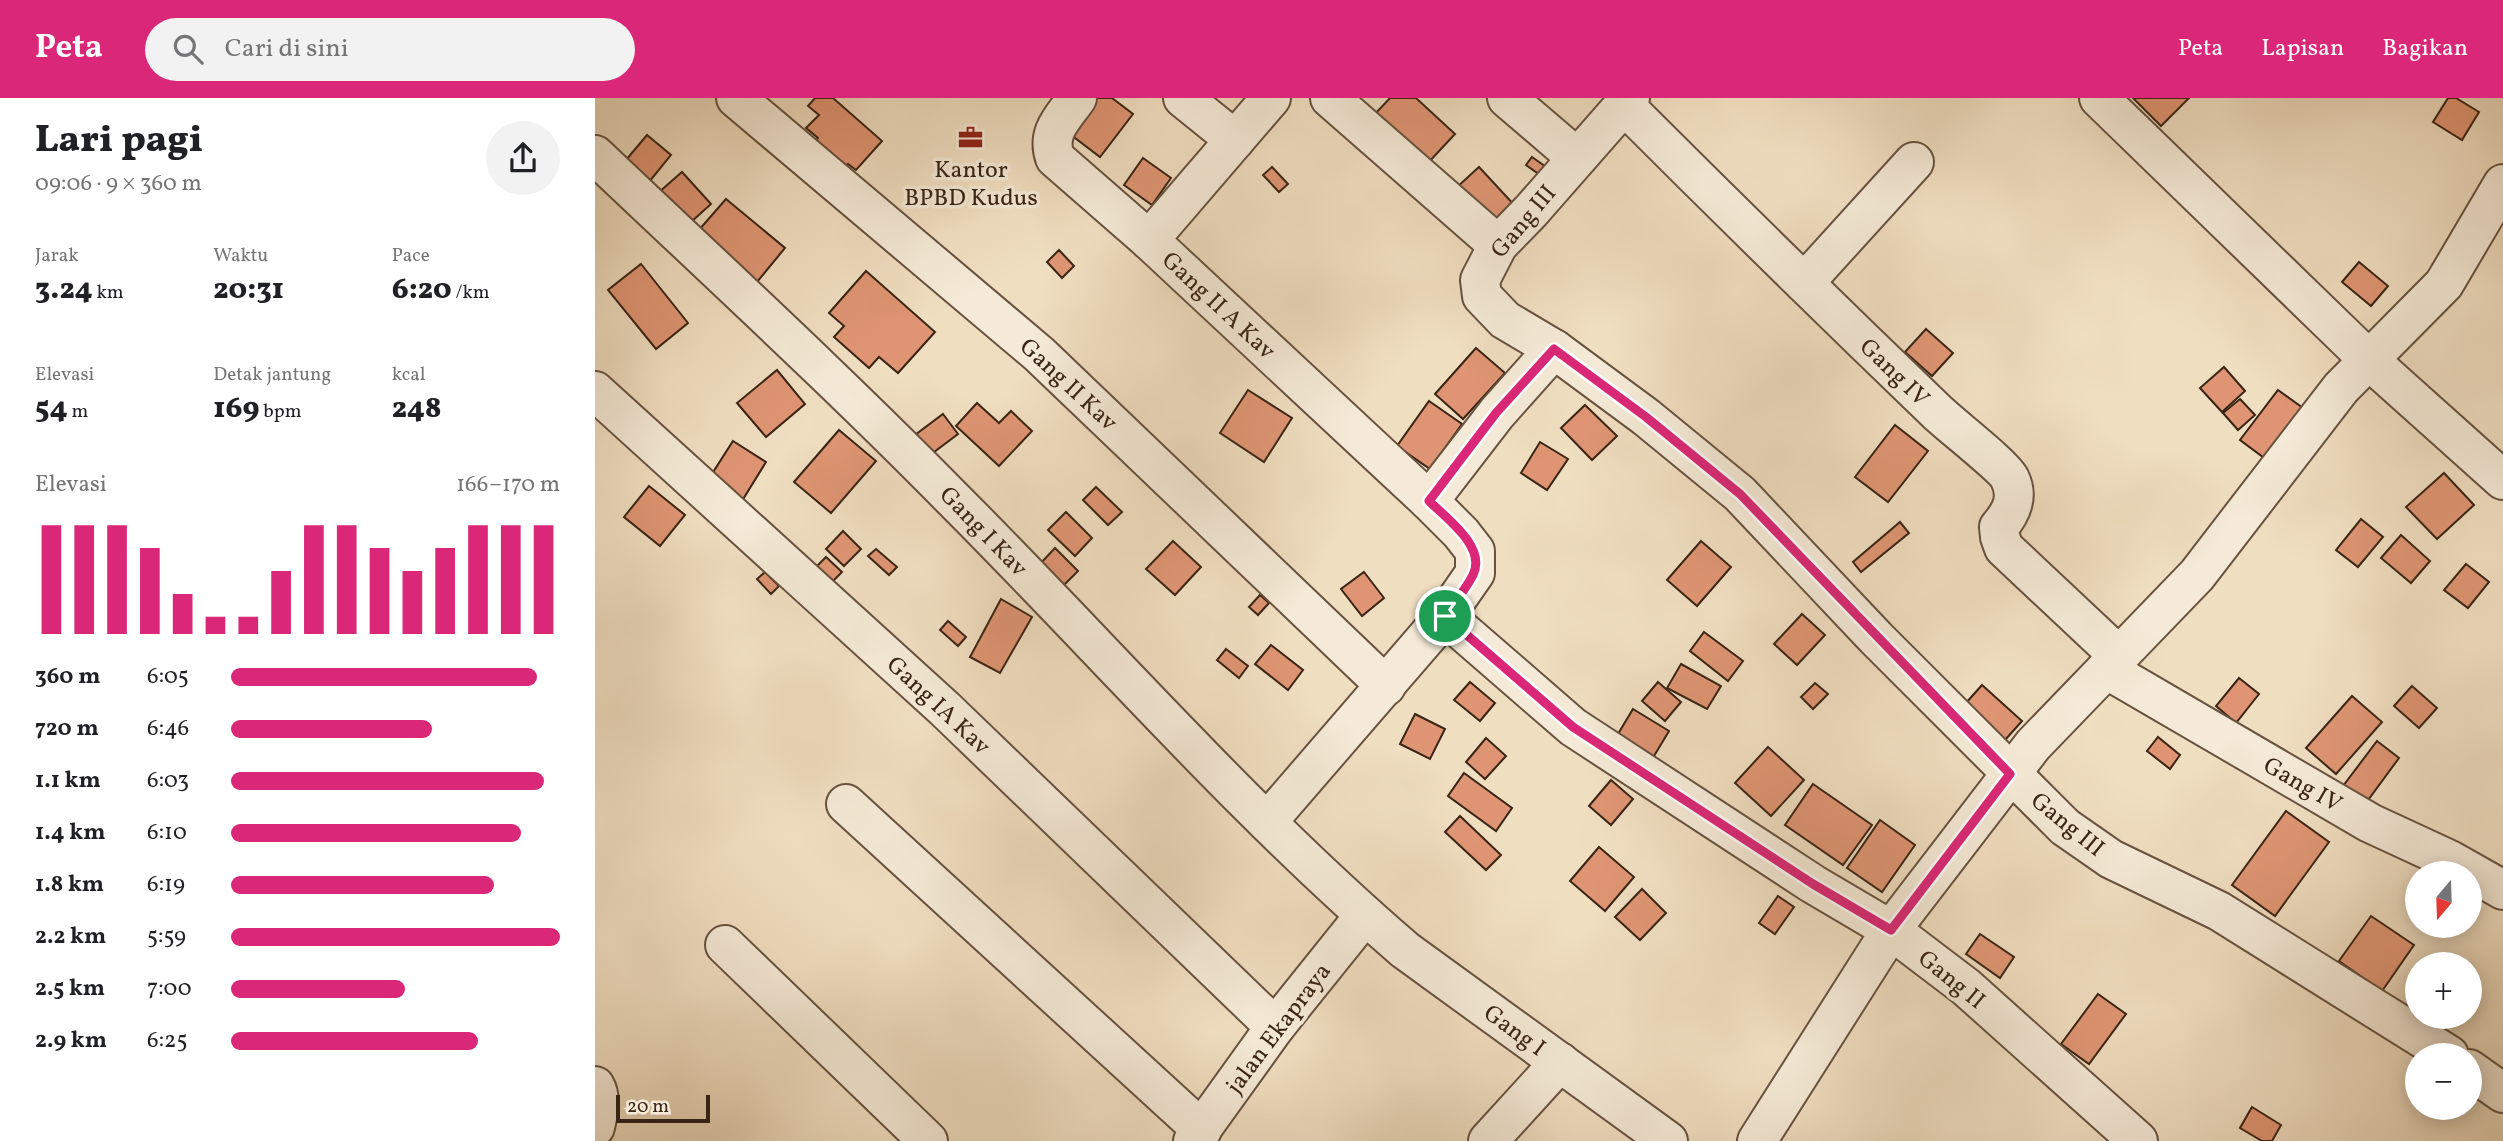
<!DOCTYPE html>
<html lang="id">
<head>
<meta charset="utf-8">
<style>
  :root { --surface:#fff; --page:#f2f2f2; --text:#202124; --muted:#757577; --accent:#db2777 }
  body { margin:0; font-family:Vollkorn,serif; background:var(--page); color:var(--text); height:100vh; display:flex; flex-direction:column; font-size:26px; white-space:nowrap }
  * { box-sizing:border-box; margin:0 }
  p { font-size:23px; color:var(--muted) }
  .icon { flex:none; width:38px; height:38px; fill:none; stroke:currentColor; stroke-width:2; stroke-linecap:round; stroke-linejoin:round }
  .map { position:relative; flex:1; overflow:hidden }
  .drawer { display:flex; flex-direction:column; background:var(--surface); width:595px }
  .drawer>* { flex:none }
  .needle { width:46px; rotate:199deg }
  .tools { position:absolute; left:1810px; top:763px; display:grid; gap:14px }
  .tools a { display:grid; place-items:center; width:77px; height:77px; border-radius:50%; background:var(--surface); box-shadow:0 4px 18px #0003; font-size:35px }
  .scale { position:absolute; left:21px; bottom:18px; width:94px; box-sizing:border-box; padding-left:7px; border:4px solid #392415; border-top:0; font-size:19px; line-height:24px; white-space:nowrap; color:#392415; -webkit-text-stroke:5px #f5ead7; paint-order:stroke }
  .pin { position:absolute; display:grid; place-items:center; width:60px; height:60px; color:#fff; margin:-30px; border:4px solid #fff; border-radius:50%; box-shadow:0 2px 7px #0007 }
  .round { display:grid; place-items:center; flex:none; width:74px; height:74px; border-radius:37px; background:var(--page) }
  .head { display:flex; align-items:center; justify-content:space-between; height:119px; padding:0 35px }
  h1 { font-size:38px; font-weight:800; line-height:52px }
  .metrics { display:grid; grid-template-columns:repeat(3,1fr); gap:10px; height:119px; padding:7px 35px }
  .metrics div { display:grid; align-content:center }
  .metrics b { font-size:30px; font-weight:800 }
  .metrics small { font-size:19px; font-weight:400 }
  .metrics p { font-size:19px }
  .chart { height:196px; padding:14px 35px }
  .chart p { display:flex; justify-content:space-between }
  .chart svg { width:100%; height:126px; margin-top:7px; stroke:var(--accent); stroke-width:6 }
  ul { padding:0 35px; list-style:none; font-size:23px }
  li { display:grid; grid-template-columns:112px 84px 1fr; align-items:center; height:52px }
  li i { height:18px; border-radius:9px; background:var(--accent) }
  header { display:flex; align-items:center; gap:42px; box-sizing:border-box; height:98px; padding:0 35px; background:var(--accent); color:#fff }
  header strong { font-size:33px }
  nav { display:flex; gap:38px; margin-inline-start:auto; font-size:24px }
  .search { width:490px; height:63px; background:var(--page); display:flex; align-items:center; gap:18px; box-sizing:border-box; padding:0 24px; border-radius:38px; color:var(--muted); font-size:26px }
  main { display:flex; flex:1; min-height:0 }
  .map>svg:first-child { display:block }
  .building { fill:#df9573; stroke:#392415; stroke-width:2 }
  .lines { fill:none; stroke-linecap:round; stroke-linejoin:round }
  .minor-casing { stroke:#675240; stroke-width:42 }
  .minor { stroke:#f5ead7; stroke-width:38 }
  .route-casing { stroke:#fff; stroke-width:14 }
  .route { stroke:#db2777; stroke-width:9 }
  .labels { text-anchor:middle; stroke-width:7; stroke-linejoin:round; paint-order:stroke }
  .poi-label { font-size:24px; fill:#392415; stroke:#f5ead7 }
  .street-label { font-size:24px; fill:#392415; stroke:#f5ead7 }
</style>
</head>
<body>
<header>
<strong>Peta</strong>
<div class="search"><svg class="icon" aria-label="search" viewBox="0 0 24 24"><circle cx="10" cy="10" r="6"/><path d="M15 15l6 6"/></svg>Cari di sini</div>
<nav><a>Peta</a><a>Lapisan</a><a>Bagikan</a></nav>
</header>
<main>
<section class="drawer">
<div class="head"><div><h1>Lari pagi</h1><p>09:06 · 9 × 360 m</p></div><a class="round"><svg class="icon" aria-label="share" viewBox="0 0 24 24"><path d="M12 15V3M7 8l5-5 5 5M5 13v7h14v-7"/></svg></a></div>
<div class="metrics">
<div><p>Jarak</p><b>3.24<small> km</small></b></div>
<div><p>Waktu</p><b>20:31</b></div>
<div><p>Pace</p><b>6:20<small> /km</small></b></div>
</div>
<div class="metrics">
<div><p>Elevasi</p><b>54<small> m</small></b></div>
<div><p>Detak jantung</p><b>169<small> bpm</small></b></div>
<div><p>kcal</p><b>248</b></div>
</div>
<div class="chart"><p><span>Elevasi</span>166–170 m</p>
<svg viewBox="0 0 160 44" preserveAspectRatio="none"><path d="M5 44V6M15 44V6M25 44V6M35 44V14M45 44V30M55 44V38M65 44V38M75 44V22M85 44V6M95 44V6M105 44V14M115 44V22M125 44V14M135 44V6M145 44V6M155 44V6"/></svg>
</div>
<ul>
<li><b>360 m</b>6:05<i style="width:93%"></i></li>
<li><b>720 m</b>6:46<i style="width:61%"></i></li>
<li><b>1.1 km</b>6:03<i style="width:95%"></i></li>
<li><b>1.4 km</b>6:10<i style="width:88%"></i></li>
<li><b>1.8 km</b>6:19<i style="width:80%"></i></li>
<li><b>2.2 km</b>5:59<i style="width:100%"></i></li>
<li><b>2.5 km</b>7:00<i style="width:53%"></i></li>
<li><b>2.9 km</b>6:25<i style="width:75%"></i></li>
</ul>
</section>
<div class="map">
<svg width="1908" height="1043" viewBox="0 0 1908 1043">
  <rect width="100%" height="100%" fill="#f0dec1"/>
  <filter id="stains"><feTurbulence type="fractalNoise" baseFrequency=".00286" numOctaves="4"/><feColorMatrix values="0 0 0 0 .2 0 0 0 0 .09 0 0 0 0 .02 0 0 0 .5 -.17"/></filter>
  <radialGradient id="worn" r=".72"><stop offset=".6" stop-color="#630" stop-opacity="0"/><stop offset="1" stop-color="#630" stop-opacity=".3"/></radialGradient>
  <!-- building -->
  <g class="building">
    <path d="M220 0H238L287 43 261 72 253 66 247 72 217 48 223 40 211 30 224 17 213 8Z"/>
    <path d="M497 0H517L538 16 505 59 471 33Z"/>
    <path d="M795 0H821L860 36 832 66 779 17Z"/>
    <path d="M1538 0H1594L1566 28Z"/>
    <path d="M1853 0H1861L1884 14 1867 42 1838 24Z"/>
    <path d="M52 37 76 57 50 89 26 68Z"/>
    <path d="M937 59 954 71 948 79 931 67Z"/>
    <path d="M548 60 576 80 557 107 529 87Z"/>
    <path d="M677 69 693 86 684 94 668 77Z"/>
    <path d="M884 69 922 110 900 131 861 90Z"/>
    <path d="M87 74 116 106 85 134 55 102Z"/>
    <path d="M131 101 190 150 157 190 97 140Z"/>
    <path d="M464 152 479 168 467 180 452 164Z"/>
    <path d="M1764 164 1793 188 1776 208 1747 184Z"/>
    <path d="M46 166 93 225 61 251 13 192Z"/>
    <path d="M271 173 340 234 303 275 284 259 274 270 239 239 249 228 234 215Z"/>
    <path d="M1331 231 1358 255 1337 278 1310 254Z"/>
    <path d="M881 250 910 275 868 321 840 296Z"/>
    <path d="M1629 269 1650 293 1627 314 1605 290Z"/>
    <path d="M182 272 210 306 171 339 142 305Z"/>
    <path d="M653 292 697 320 669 364 625 335Z"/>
    <path d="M1683 292 1719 318 1680 368 1645 342Z"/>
    <path d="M1645 301 1660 317 1643 332 1628 315Z"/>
    <path d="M834 303 867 326 835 371 802 348Z"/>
    <path d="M382 305 404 325 416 313 437 333 404 368 361 328Z"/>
    <path d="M990 307 1022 338 997 362 966 330Z"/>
    <path d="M348 316 363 336 327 363 312 343Z"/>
    <path d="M1300 327 1333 353 1293 404 1260 379Z"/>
    <path d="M244 332 281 363 236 415 199 384Z"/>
    <path d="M138 343 171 364 142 411 108 390Z"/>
    <path d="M945 344 973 361 952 392 926 375Z"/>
    <path d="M1849 375 1879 407 1842 441 1811 409Z"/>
    <path d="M54 388 90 417 65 448 29 419Z"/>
    <path d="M501 389 527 414 513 427 488 402Z"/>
    <path d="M471 414 497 440 480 458 453 432Z"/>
    <path d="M1766 421 1788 439 1763 469 1741 452Z"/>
    <path d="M1305 424 1314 435 1266 474 1258 464Z"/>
    <path d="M248 433 266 451 249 468 231 451Z"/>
    <path d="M1806 437 1835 463 1816 485 1786 460Z"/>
    <path d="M578 443 606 469 580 497 551 471Z"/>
    <path d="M1106 443 1136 469 1102 508 1072 482Z"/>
    <path d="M460 450 483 473 467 489 444 467Z"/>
    <path d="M281 451 302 469 294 477 273 458Z"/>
    <path d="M231 459 247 474 230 491 215 475Z"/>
    <path d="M1871 466 1894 484 1873 510 1849 492Z"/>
    <path d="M170 474 184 488 176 496 162 481Z"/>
    <path d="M769 474 789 500 767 518 746 491Z"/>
    <path d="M665 497 674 505 663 517 654 509Z"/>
    <path d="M406 501 437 519 405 575 375 559Z"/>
    <path d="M1207 516 1230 537 1202 567 1179 546Z"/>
    <path d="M353 523 371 539 363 548 345 532Z"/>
    <path d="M1109 534 1148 563 1133 583 1095 553Z"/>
    <path d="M676 547 708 572 693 592 660 566Z"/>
    <path d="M631 551 653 568 644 580 622 562Z"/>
    <path d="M1086 566 1126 588 1112 611 1072 590Z"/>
    <path d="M1644 580 1664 596 1641 625 1621 608Z"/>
    <path d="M875 584 900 605 885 623 859 602Z"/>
    <path d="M1063 584 1086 604 1070 623 1047 603Z"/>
    <path d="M1220 585 1233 596 1218 611 1206 599Z"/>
    <path d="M1387 587 1427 623 1402 651 1362 615Z"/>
    <path d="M1817 588 1842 610 1824 630 1799 608Z"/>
    <path d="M1757 598 1787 624 1741 676 1711 650Z"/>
    <path d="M1038 611 1074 633 1053 668 1017 646Z"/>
    <path d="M820 616 850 631 835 661 805 646Z"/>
    <path d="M1563 639 1585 657 1575 671 1552 653Z"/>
    <path d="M891 640 911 658 890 681 871 664Z"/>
    <path d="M1782 643 1804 660 1765 713 1742 696Z"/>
    <path d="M1173 649 1209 682 1176 718 1140 685Z"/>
    <path d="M869 675 917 710 901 733 853 698Z"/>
    <path d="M1016 682 1038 701 1016 727 994 708Z"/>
    <path d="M1218 686 1277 727 1248 767 1190 727Z"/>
    <path d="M1691 713 1734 744 1680 818 1637 787Z"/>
    <path d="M865 718 906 757 891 772 850 734Z"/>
    <path d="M1285 722 1320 747 1287 794 1252 770Z"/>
    <path d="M1004 749 1039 779 1010 813 975 783Z"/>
    <path d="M1047 791 1071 815 1045 842 1020 819Z"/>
    <path d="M1183 798 1199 809 1180 836 1164 825Z"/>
    <path d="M1776 818 1819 847 1787 893 1744 863Z"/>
    <path d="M1385 836 1419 859 1405 880 1371 856Z"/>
    <path d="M1503 896 1531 916 1494 966 1466 946Z"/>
    <path d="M1657 1009 1686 1027 1677 1043H1667L1645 1030Z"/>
  </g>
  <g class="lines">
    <defs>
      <g id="minor">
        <path d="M141 0 444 256 791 588"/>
        <path d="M482 0C468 20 451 34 460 60L554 142 834 403 866 435 880 453V475L850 518 672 724"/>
        <path d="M588 0 640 42"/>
        <path d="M735 0 903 147"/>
        <path d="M912 0 982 60"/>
        <path d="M1035 0 1029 7C1132 110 1236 212 1341 313 1354 326 1410 369 1415 381 1424 400 1416 415 1404 429L1405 439 1409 450 1524 558"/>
        <path d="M1504 0 1774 262 1908 382"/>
        <path d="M1029 7 936 113 903 147 885 182 887 198 910 222 959 251 1051 319 1145 396 1281 540 1470 729 1516 761 1624 813 1854 957"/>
        <path d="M0 57C120 171 242 283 358 401 508 551 648 713 810 852L1073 1043"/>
        <path d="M554 142 676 0"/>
        <path d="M1209 185 1319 64"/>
        <path d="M0 293 350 611 680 929"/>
        <path d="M834 403 902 315 959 251"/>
        <path d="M850 518 978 629 1218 786 1296 832 1371 889 1543 1043"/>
        <path d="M1511 571 1775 725 1855 762 1908 792"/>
        <path d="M251 706 607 1032"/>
        <path d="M130 847 333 1043"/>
        <path d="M1874 971 1908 995"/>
        <path d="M0 988C7 1000 3 1016 0 1029"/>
        <path d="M598 1043 680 929 770 817"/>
        <path d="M893 1043 965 964"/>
        <path d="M1162 1043 1296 832 1438 647 1602 477 1746 290 1849 186 1908 86"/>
      </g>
    </defs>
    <!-- minor casing -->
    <use href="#minor" class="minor-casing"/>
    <!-- minor -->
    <use href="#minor" class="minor"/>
  </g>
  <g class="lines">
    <defs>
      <path id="route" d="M959 251 1051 319 1145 396 1415 676 1296 832 1218 786 978 629 850 518C859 505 871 491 878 477 892 449 851 420 834 403L901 315Z"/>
    </defs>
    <!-- route casing -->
    <use href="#route" class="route-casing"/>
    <!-- route -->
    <use href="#route" class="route"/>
  </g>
  <!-- icons -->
  <defs>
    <symbol id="office-bare" viewBox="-9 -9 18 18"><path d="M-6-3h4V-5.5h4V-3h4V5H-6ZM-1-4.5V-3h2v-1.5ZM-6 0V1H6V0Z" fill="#8f2418" stroke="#f5ead7" stroke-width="2.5" paint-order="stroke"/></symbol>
  </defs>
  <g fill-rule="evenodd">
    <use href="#office-bare" x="358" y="22" width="35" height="35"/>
  </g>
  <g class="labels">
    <!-- poi labels -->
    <g class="poi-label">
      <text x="376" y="79">Kantor<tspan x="376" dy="28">BPBD Kudus</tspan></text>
    </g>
    <!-- street labels -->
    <g class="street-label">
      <text transform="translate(928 123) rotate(-50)" y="8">Gang III</text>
      <text transform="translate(624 207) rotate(43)" y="8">Gang II A Kav</text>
      <text transform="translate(1300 274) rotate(44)" y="8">Gang IV</text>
      <text transform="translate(474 286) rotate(43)" y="8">Gang II Kav</text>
      <text transform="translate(389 433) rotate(46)" y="8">Gang I Kav</text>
      <text transform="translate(344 607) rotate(43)" y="8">Gang IA Kav</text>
      <text transform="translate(1708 686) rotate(30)" y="8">Gang IV</text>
      <text transform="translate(1473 726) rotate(39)" y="8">Gang III</text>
      <text transform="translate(1357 881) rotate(39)" y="8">Gang II</text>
      <text transform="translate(683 930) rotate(-53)" y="8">jalan Ekapraya</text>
      <text transform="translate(920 932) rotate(36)" y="8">Gang I</text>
    </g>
  </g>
  <rect width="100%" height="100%" filter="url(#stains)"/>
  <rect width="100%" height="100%" fill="url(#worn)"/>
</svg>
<div class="tools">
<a><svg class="needle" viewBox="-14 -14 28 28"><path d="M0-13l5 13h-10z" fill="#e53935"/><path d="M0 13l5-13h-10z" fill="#757577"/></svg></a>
<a>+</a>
<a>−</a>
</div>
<div class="scale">20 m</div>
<div class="pin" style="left:850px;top:518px;background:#1e9e55"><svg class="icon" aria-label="arrive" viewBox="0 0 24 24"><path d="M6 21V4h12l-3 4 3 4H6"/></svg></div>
</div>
</main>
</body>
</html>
